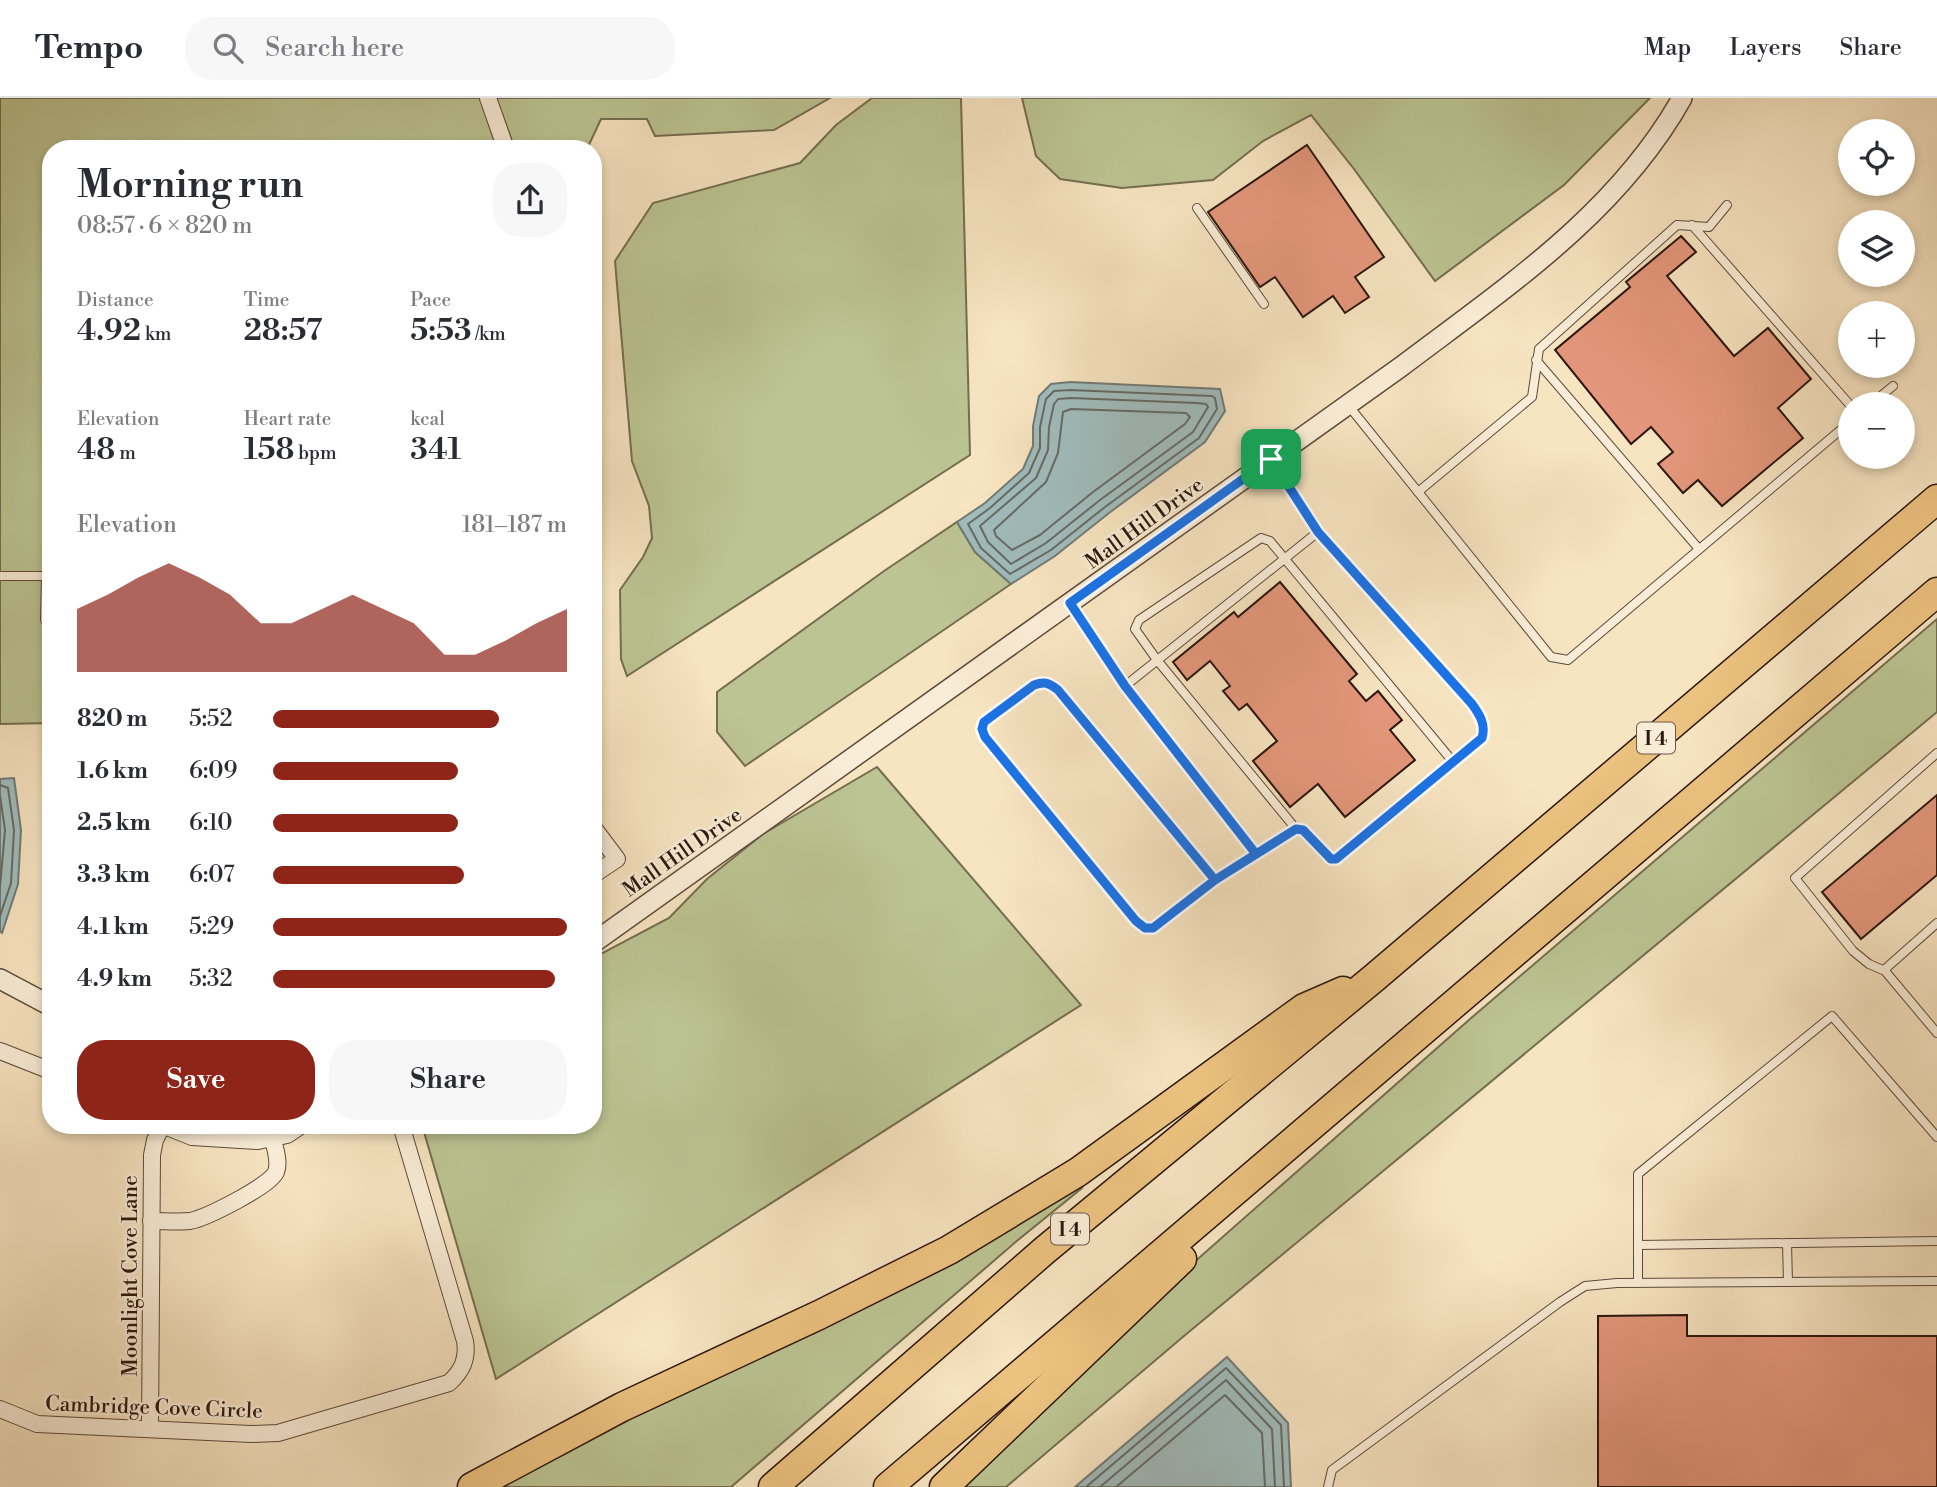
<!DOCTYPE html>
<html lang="en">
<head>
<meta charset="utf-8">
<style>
  :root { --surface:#fff; --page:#f7f7f7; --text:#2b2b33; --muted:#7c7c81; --line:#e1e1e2; --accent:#8f2418 }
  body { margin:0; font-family:"Libre Bodoni",serif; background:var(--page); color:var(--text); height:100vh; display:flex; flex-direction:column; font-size:26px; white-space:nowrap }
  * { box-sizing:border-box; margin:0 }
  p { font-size:23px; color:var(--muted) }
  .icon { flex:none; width:38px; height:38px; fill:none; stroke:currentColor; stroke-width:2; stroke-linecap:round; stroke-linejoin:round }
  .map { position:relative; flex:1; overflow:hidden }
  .sheet { position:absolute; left:42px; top:42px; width:560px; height:994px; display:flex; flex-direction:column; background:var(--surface); border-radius:28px; box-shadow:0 4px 10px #0003 }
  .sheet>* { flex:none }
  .tools { position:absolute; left:1838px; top:21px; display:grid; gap:14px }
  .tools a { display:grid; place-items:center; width:77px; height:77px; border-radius:50%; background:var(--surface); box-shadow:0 4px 10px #0003; font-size:35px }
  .pin { position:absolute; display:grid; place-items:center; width:60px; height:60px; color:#fff; margin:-30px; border-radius:14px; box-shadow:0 4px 10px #0006 }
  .round { display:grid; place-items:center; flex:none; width:74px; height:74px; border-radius:28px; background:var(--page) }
  .overview { display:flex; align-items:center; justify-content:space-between; height:119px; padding:0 35px }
  h1 { font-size:38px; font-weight:600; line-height:52px }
  .metrics { display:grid; grid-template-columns:repeat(3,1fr); gap:10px; height:119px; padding:7px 35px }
  .metrics div { display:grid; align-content:center }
  .metrics b { font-size:30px; font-weight:600 }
  .metrics small { font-size:19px; font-weight:400 }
  .metrics p { font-size:19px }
  .chart { height:196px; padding:14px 35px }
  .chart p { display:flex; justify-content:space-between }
  .chart svg { width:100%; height:126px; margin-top:7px; fill:var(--accent); opacity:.7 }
  .cta { display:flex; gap:14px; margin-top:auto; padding:14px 35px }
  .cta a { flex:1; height:80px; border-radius:28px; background:var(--accent); color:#fff; font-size:28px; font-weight:600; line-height:80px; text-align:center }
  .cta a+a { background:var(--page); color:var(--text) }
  ul { padding:0 35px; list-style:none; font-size:23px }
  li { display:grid; grid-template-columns:112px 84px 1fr; align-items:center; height:52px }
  li i { height:18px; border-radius:9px; background:var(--accent) }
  header { display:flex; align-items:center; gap:42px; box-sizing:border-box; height:98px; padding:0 35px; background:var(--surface); border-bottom:2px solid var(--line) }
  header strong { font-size:33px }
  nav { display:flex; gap:38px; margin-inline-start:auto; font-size:24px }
  .search { width:490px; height:63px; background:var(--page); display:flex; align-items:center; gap:18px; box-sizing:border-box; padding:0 24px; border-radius:28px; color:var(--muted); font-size:26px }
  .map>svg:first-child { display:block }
  .green { fill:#bcc493; stroke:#746e50; stroke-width:2 }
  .water { fill:#a0bcbc; stroke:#727a76; stroke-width:2 }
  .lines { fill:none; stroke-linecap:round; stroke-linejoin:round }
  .shore { stroke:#666a65; stroke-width:2 }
  .building { fill:#e3967b; stroke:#2c170e; stroke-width:2 }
  .service-casing { stroke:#5f4a3b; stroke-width:10 }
  .minor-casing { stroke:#5f4a3b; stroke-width:18 }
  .tertiary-casing { stroke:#5f4a3b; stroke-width:22 }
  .motorway-casing { stroke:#2c170e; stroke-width:31 }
  .service { stroke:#faedd7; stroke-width:8 }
  .minor { stroke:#faedd7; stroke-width:16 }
  .tertiary { stroke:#faedd7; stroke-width:19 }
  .motorway { stroke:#ecc280; stroke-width:28 }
  .route-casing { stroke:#fff; stroke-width:14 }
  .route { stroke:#1a73e8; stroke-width:9 }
  .labels { text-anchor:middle; stroke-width:5; stroke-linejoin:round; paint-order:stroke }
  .shield { fill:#faedd7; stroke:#6a574a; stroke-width:2 }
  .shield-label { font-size:19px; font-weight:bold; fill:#2c170e }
  .street-label { font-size:21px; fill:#2c170e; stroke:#faedd7 }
</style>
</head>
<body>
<header>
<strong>Tempo</strong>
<div class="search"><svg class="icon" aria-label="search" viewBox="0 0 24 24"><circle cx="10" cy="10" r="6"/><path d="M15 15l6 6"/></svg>Search here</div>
<nav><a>Map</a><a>Layers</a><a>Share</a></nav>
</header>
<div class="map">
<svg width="1937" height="1389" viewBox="0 0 1937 1389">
  <rect width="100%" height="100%" fill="#f7e4c1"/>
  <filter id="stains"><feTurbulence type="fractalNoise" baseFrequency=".00286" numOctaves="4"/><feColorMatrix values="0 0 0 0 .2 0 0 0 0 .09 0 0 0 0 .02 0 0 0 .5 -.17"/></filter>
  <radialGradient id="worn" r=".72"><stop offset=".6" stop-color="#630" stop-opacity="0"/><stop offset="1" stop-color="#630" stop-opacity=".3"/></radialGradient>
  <!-- green -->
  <g class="green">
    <path d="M0 0H480L497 51H51V625L0 626Z"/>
    <path d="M496 0H830L774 32 655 38 647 21H601L587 51H515Z"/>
    <path d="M872 0H961L970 357 627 578 621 561 620 492 643 459 652 440 649 408 632 363 615 163 653 105 800 65 836 27Z"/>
    <path d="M1022 0H1650L1564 87 1435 183 1354 71 1311 17 1263 43 1213 82 1122 90 1060 81 1036 58Z"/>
    <path d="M593 109 599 131 593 338Z"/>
    <path d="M957 424 975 454 1011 486 745 668 717 634V594L884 473Z"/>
    <path d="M1937 521V614L1184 1238 1006 1389H949L1124 1226 1470 921Z"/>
    <path d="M877 669 1081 907 496 1281 422 1027H593V860L669 820 707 781 763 736Z"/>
    <path d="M1085 1084 1082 1090 1018 1142 731 1389H490Z"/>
  </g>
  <!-- water -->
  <g class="water">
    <path d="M1070 284 1220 291 1225 313 1205 344 1109 415 1055 458 1011 486 975 454 957 424 985 405 1023 371 1033 348V328L1039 298 1051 286Z"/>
    <path d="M14 680 21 732 18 786 2 835 0 833V681Z"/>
    <path d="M1227 1259 1288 1325 1291 1389H1075Z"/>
  </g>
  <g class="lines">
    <!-- shore -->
    <g class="shore">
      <path d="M1070 292 1212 298 1215 300 1217 311 1199 340 1105 409 1051 452 1010 476 981 450 968 426 990 410 1029 375 1040 350V329L1046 301 1054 293Z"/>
      <path d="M1071 300 1197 305 1206 306 1208 309 1193 334 1100 402 1046 445 1011 466 988 444 980 428 1036 380 1048 352 1049 329 1054 306 1058 301Z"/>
      <path d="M1071 311 1186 315 1190 319 1185 326 1093 394 1040 437 1012 452 996 438 994 432 1046 384 1058 355 1063 314Z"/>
      <path d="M0 687 8 690 14 732 11 785 0 818"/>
      <path d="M0 698 5 732 0 789"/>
      <path d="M1086 1389 1226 1270 1281 1327 1284 1389"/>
      <path d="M1100 1389 1226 1282 1272 1331 1275 1389"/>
      <path d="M1116 1389 1225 1297 1262 1335 1265 1389"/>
    </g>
  </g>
  <!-- building -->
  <g class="building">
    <path d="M1307 47 1384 159 1355 179 1369 199 1345 215 1333 198 1303 219 1275 179 1260 189 1208 114Z"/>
    <path d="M1681 138 1696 154 1667 178 1734 258 1768 230 1811 281 1778 310 1803 340 1722 408 1698 382 1683 395 1658 366 1673 354 1651 329 1631 346 1555 252 1630 189 1626 184Z"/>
    <path d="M1280 484 1357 576 1349 583 1366 603 1378 593 1402 622 1390 632 1415 662 1345 719 1318 686 1290 709 1253 663 1277 643 1247 606 1239 612 1223 593 1230 588 1210 563 1187 582 1173 564 1234 514 1238 519Z"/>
    <path d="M1937 697V777L1861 841 1822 794Z"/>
    <path d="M1687 1217V1238H1937V1389H1598V1218Z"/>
  </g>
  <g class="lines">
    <defs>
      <g id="service">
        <path d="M1197 110 1264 206"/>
        <path d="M1692 127 1850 307"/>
        <path d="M1536 262 1699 451"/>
        <path d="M1871 306 1893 288"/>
        <path d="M1348 307 1551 559 1568 562 1850 324"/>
        <path d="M1418 394 1532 299 1539 251 1677 127 1709 129 1727 107"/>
        <path d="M0 478H46L45 522"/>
        <path d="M1070 505 1125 588 1318 434"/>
        <path d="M1125 588 1256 756 1299 731 1303 732 1331 761H1336L1482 641 1483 627 1480 617 1318 434 1271 361"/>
        <path d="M1937 655 1795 780 1853 853 1869 866 1885 873 1937 935"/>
        <path d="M1296 731 1157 562 1135 531 1139 522 1261 440 1270 443 1454 665"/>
        <path d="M1215 782 1058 592C1049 585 1045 584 1034 587L984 624 982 631 985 639 1136 823 1145 830 1153 829 1215 782 1256 756"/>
        <path d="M1884 872 1937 825"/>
        <path d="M1787 1145 1788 1184"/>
        <path d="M1638 1147 1937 1143"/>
        <path d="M1638 1185V1076L1832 918 1937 1039"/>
        <path d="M1328 1389 1332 1372 1560 1204 1585 1188 1617 1185 1937 1183"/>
      </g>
      <g id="minor">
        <path d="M488 0 506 51"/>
        <path d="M593 729 617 761 593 777"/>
        <path d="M0 953 51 973"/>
        <path d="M162 1027 192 1039 258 1043 287 1037 302 1027"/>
        <path d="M151 1123C164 1123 178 1124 190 1123 206 1120 270 1088 276 1074 280 1064 275 1051 273 1041"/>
        <path d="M0 1311 37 1326 251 1336 278 1335 449 1285C462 1273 468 1261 465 1243L401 1027"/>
        <path d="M150 1331 152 1057 155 1042 162 1028"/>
      </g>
      <g id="tertiary">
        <path d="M593 845 1402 268C1505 190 1617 116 1682 0"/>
        <path d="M0 881 51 908"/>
      </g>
      <g id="motorway">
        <path d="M472 1389 622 1309 819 1217 949 1152 1078 1074 1304 910 1343 893"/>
        <path d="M773 1389 1045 1152 1374 880 1937 401"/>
        <path d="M888 1389 1937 494"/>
        <path d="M944 1389 1182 1161"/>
      </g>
    </defs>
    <!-- service casing -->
    <use href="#service" class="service-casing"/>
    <!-- minor casing -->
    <use href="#minor" class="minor-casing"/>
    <!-- tertiary casing -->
    <use href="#tertiary" class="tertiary-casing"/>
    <!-- motorway casing -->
    <use href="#motorway" class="motorway-casing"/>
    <!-- service -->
    <use href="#service" class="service"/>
    <!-- minor -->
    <use href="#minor" class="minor"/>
    <!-- tertiary -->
    <use href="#tertiary" class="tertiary"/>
    <!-- motorway -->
    <use href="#motorway" class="motorway"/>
  </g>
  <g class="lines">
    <defs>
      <path id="route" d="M1271 361 1070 505 1125 588 1256 756 1215 782 1153 830H1145L1136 823 985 639 982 631 984 624 1034 587C1045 583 1049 585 1058 592L1215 782 1296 731 1303 732 1331 761H1336L1482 640C1486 627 1480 617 1472 606L1318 434 1271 361"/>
    </defs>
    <!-- route casing -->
    <use href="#route" class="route-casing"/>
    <!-- route -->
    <use href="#route" class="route"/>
  </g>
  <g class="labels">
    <!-- shield labels -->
    <g class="shield">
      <rect x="1637" y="624.5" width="38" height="31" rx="5"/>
      <rect x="1051" y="1115.5" width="38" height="31" rx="5"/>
    </g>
    <g class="shield-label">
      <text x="1656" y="647">I 4</text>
      <text x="1070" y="1138">I 4</text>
    </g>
    <!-- street labels -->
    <g class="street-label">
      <text transform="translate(1144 425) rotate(-36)" y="7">Mall Hill Drive</text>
      <text transform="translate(682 754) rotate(-35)" y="7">Mall Hill Drive</text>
      <text transform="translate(130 1178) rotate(-90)" y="7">Moonlight Cove Lane</text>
      <text transform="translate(154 1309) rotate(2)" y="7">Cambridge Cove Circle</text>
    </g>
  </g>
  <rect width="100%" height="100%" filter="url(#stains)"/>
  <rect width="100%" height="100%" fill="url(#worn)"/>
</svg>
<div class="tools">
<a><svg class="icon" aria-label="locate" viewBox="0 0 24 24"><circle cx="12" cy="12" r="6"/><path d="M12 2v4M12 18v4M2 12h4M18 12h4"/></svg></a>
<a><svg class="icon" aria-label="layers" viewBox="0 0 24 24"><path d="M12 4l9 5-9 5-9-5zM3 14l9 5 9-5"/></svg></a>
<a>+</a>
<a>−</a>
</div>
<div class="pin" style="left:1271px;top:361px;background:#1e9e55"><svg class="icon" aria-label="arrive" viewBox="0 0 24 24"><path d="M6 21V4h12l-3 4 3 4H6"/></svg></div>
<section class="sheet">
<div class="overview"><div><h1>Morning run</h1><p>08:57 · 6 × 820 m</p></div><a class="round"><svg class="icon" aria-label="share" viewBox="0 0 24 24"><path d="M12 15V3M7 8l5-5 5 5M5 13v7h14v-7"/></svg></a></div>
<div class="metrics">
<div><p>Distance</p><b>4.92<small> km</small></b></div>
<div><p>Time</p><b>28:57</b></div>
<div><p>Pace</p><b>5:53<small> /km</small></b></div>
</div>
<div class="metrics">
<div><p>Elevation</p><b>48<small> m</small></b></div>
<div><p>Heart rate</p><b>158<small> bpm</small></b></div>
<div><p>kcal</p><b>341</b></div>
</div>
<div class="chart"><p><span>Elevation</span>181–187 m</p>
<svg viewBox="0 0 160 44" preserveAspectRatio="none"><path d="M0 44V22L10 17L20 11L30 6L40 11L50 17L60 27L70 27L80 22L90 17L100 22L110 27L120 38L130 38L140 33L150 27L160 22V44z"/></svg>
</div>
<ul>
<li><b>820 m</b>5:52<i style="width:77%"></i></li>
<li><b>1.6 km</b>6:09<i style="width:63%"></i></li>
<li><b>2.5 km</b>6:10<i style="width:63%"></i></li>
<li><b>3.3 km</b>6:07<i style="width:65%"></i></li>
<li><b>4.1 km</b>5:29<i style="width:100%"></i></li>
<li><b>4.9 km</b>5:32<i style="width:96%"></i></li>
</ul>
<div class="cta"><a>Save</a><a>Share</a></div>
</section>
</div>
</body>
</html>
